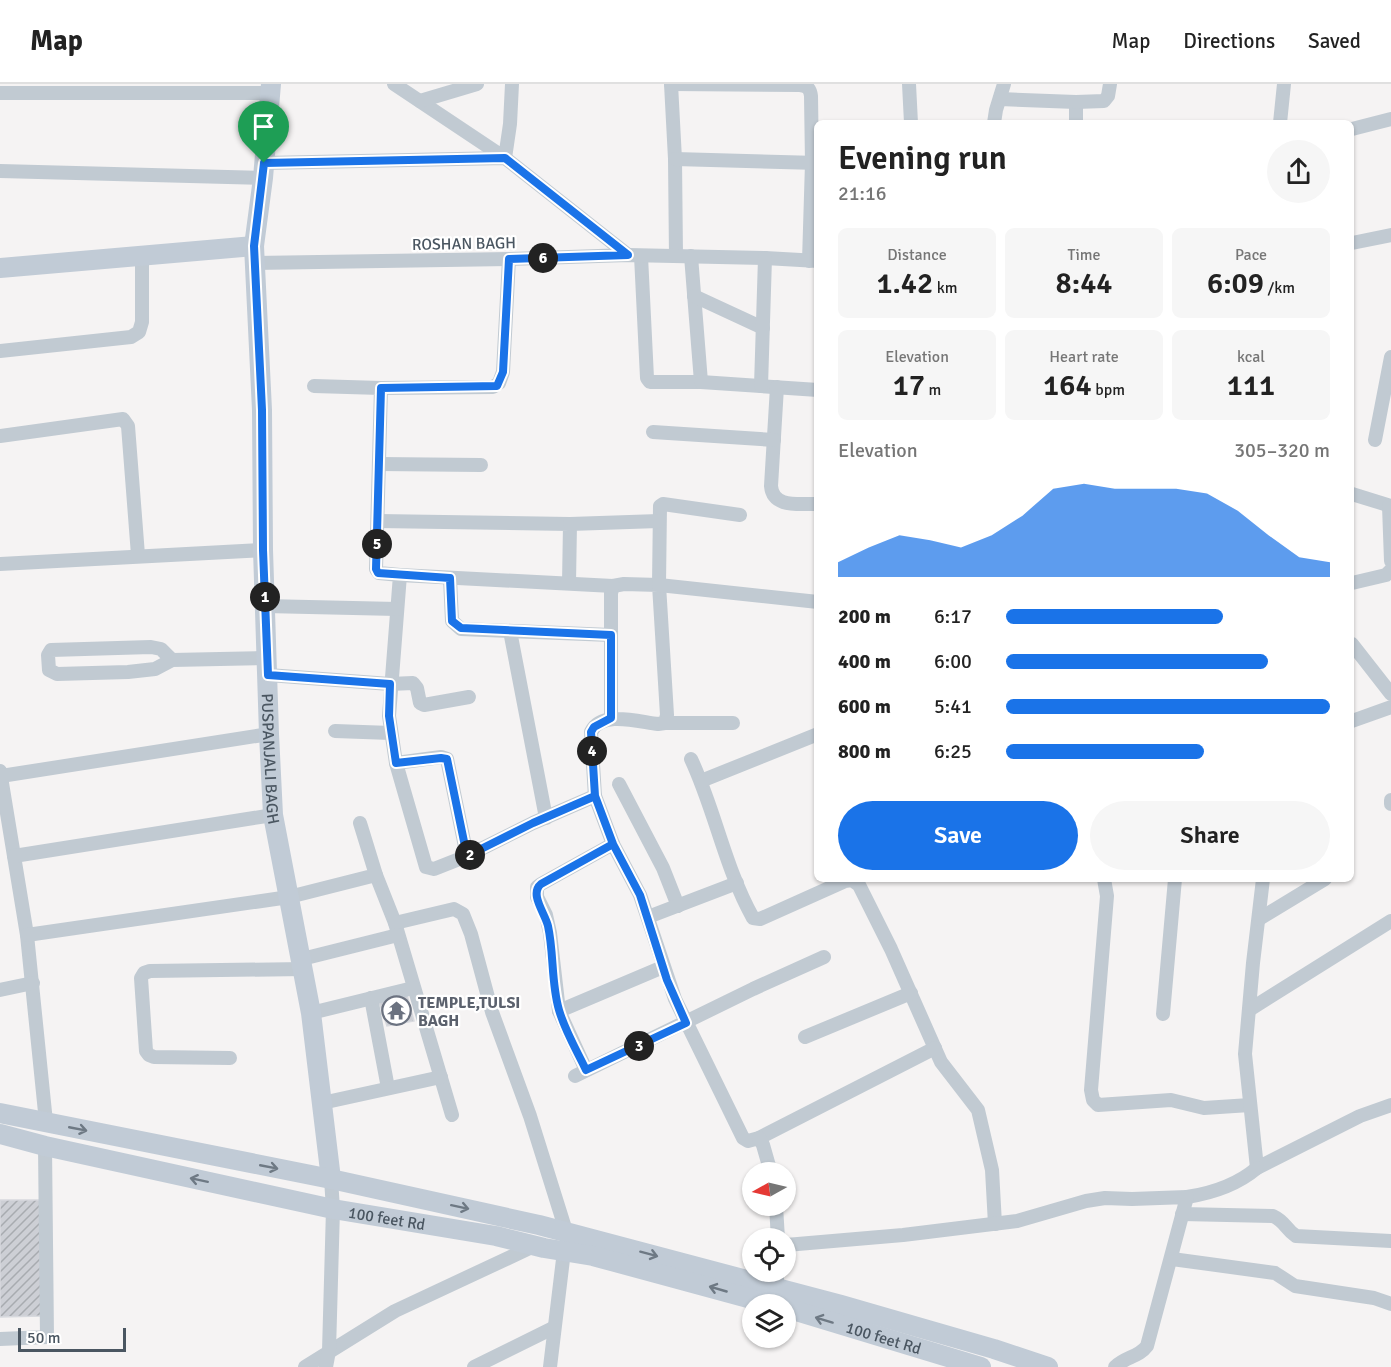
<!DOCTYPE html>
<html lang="en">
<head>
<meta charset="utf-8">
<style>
  :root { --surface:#fff; --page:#f6f6f6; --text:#222; --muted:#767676; --line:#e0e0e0; --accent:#1a73e8 }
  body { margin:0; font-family:Signika,sans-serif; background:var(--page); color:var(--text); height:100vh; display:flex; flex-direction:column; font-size:22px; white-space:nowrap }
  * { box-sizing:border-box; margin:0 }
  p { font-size:20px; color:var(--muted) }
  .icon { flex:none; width:33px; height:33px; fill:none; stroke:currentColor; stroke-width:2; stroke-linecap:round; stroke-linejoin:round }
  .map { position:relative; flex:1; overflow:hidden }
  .panel { position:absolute; left:814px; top:36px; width:540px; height:762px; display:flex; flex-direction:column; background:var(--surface); border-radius:9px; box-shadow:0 2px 4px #0004 }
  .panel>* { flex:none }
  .needle { width:39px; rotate:262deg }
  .tools { position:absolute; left:742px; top:1078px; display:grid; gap:12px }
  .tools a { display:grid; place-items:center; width:54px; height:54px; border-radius:50%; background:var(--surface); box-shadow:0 2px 4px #0004; font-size:30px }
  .scale { position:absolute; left:18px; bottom:15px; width:108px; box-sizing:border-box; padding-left:6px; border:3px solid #4a5661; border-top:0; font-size:16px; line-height:21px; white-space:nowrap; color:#4a5661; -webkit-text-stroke:4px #fff; paint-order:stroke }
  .pin { position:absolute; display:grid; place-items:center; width:51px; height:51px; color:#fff; margin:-62px -26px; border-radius:50% 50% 50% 0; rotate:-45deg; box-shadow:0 0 6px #0007 }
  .pin .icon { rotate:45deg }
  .km { position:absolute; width:30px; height:30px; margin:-15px; border-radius:50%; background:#222; color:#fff; font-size:16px; line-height:30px; text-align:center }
  .round { display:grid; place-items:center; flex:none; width:63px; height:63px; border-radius:32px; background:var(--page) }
  .overview { display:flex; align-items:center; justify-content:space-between; height:102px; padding:0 24px }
  h1 { font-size:33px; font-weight:600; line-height:45px }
  .stats { display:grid; grid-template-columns:repeat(3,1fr); gap:9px; height:102px; padding:6px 24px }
  .stats div { display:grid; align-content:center; border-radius:9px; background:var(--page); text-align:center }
  .stats b { font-size:30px; font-weight:600 }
  .stats small { font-size:16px; font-weight:400 }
  .stats p { font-size:16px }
  .chart { height:168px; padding:12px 24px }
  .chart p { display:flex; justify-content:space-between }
  .chart svg { width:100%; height:108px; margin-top:6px; fill:var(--accent); opacity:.7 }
  .button { display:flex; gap:12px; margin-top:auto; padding:12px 24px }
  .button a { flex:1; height:69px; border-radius:36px; background:var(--accent); color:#fff; font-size:24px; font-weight:600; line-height:69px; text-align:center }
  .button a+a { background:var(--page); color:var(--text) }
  ul { padding:0 24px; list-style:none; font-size:20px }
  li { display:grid; grid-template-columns:96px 72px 1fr; align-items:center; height:45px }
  li i { height:15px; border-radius:8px; background:var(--accent) }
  header { display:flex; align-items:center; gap:36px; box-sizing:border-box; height:84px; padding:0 30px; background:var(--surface); border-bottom:2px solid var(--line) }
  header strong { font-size:28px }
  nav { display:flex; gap:33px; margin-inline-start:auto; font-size:21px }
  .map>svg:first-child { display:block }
  .building { fill:url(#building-hatch); stroke:#d7d9de; stroke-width:1.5 }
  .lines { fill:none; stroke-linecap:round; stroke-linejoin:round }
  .street { stroke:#c1cad2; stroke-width:14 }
  .secondary { stroke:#c1cbd6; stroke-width:20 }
  .oneway { stroke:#6e7984 }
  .route-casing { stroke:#fff; stroke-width:12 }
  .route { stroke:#1a73e8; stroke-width:8 }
  .labels { text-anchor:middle; stroke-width:4.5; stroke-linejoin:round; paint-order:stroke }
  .street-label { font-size:16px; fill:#4a5661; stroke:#fff }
  .worship-label { font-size:16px; font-weight:bold; fill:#5b616d; stroke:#fff; text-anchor:start }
</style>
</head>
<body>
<header>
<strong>Map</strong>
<nav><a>Map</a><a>Directions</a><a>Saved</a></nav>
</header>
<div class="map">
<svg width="1391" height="1283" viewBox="0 0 1391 1283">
  <defs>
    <pattern id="building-hatch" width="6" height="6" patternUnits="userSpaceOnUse" patternTransform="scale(1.5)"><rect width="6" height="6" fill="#cdcfd5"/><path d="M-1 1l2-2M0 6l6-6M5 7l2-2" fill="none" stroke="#a8abb0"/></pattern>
  </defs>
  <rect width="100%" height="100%" fill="#f5f3f3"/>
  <!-- building -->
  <g class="building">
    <path d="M407 911 414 937 387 942 379 918Z"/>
    <path d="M0 1116H40L41 1232 0 1233Z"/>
  </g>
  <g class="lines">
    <!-- street -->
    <g class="street">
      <path d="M394 0 505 74 510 40 512 0"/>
      <path d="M671 0 800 1C807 2 810 4 811 12L812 79 809 177"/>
      <path d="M671 0 675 75 676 172"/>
      <path d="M909 0 911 39"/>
      <path d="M0 9H271"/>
      <path d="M1000 15 1076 18V39"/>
      <path d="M420 17 477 0"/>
      <path d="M1076 18 1104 17 1108 12 1110 0"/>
      <path d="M994 39 996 26 1004 0"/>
      <path d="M1280 39 1284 0"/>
      <path d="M1352 45 1391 35"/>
      <path d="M675 75 818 79"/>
      <path d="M264 79 505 74 628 171"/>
      <path d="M0 87 263 94"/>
      <path d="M1352 159 1391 151"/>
      <path d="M641 172 647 294 650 298H701L691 172"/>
      <path d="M255 179 509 175 628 171 765 174 818 177"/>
      <path d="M694 212 763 244"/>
      <path d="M0 267 131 253 139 248 142 238V172"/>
      <path d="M701 298 818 306"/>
      <path d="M314 302 381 304 376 485 379 489 400 491 389 632 396 679 426 783 434 785 467 772 533 739 595 712 591 648C601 626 639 638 658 640L665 639 667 631 659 501 624 500 613 502 611 509V635"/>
      <path d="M761 302 765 174"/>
      <path d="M777 303 771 402C773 425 800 419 818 420"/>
      <path d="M381 304 493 303 499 299 503 288 509 175"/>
      <path d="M653 348 774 356"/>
      <path d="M0 352 123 335 128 342 138 471"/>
      <path d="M1375 356 1391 273"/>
      <path d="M379 380 481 381"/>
      <path d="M1352 410 1391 422"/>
      <path d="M1389 422 1391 477"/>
      <path d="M740 431 663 420 660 422 659 501 818 518"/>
      <path d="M378 437 570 440 569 499"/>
      <path d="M570 440 659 437"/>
      <path d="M0 480 263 466"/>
      <path d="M400 491 613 502"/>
      <path d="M450 494 452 537 461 545 611 551"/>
      <path d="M1352 499 1386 491 1391 486"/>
      <path d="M265 522 397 525"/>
      <path d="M510 547 546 734"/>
      <path d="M1352 560 1391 610"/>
      <path d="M172 576 161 565 151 563 51 566 48 571 49 586 57 590 128 588 155 585 172 576 267 574"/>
      <path d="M268 591 390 600 413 599 417 604 420 619 424 621 469 613"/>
      <path d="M1352 637 1391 623"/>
      <path d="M665 639H733"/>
      <path d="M335 647 391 649"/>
      <path d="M691 675C715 726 725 784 753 834L760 835 845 797 852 796 859 801 891 865 941 978 978 1026 992 1086 995 1140"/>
      <path d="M396 679 441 673 447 675 467 772"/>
      <path d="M0 687 27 851 46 1038"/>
      <path d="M1 692 269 650"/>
      <path d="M701 697 818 650"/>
      <path d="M619 700 663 784 678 822"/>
      <path d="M595 712 613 760 640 811 675 915 743 1054 748 1057 759 1054 935 964"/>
      <path d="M1391 716V720"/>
      <path d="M14 772 273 731"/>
      <path d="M376 791 395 839 452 1031"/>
      <path d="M1104 795 1107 812 1091 1006 1093 1016 1098 1021 1171 1016 1204 1024 1250 1021"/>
      <path d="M1263 795 1253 879 1245 970 1257 1084 1360 1032 1391 1021"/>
      <path d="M648 833 737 799"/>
      <path d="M1259 835 1325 795"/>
      <path d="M395 839 454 825 463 830 471 850 492 928 530 1032 566 1147"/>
      <path d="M27 851 289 813 376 791 360 739"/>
      <path d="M302 875 398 851"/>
      <path d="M0 906 33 899"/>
      <path d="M371 914 388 1004"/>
      <path d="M1249 926 1391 837"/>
      <path d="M559 927 663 883"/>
      <path d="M311 929 413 904"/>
      <path d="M1163 930 1175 795"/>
      <path d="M805 953 911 909"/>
      <path d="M230 974 154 973 149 971 146 967 141 894 144 889 150 887 304 885"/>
      <path d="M586 986 559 927 550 849 546 831 537 813V803L541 800 613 760"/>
      <path d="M575 992 753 905 824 873"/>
      <path d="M322 1019 441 993"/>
      <path d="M759 1054 763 1061 771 1089"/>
      <path d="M1187 1113C1213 1109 1237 1101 1257 1084"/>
      <path d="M776 1122 778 1155"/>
      <path d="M1182 1130 1273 1132C1286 1138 1285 1145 1296 1152L1391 1157"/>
      <path d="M786 1161 903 1151 1017 1137 1086 1117 1105 1114 1132 1115 1187 1113 1147 1262C1139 1273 1125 1273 1115 1283"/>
      <path d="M1172 1175 1275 1189 1295 1202 1374 1214 1391 1220"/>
      <path d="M777 1203V1188"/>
      <path d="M0 1255 47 1253 45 1062"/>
      <path d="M305 1283 395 1227 534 1162"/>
      <path d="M326 1283 329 1267 333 1125 331 1095"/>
      <path d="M474 1283 553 1244"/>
      <path d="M550 1283 564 1167"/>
    </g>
    <!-- secondary -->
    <g class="secondary">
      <path id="s1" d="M271 0 263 94 254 162 262 326 263 466 269 650 273 731 311 929 331 1095"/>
      <path d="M0 184 254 162"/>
      <path d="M0 1029 331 1095 539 1141 841 1221 994 1265 1048 1283"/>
      <path id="s2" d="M0 1050 45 1062 333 1125 496 1152 544 1164 593 1172 774 1221"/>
      <path id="s3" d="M786 1224 981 1283"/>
    </g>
  </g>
  <!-- one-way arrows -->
  <defs><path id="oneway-shaft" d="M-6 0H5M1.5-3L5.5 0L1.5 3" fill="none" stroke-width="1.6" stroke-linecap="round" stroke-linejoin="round" transform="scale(1.5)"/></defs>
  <g class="oneway">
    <use href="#oneway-shaft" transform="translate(78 1045) rotate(11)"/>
    <use href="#oneway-shaft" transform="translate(269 1083) rotate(11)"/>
    <use href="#oneway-shaft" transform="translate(199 1096) rotate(-168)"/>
    <use href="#oneway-shaft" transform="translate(460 1123) rotate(12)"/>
    <use href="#oneway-shaft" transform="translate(649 1170) rotate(15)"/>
    <use href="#oneway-shaft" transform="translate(718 1205) rotate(-164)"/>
    <use href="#oneway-shaft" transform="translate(824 1236) rotate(-163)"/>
  </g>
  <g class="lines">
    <defs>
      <path id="route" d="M264 79 254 162 262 326 263 466 268 591 390 600 389 632 396 679 441 674 447 675 467 772 533 739 595 712 613 760 640 811 667 896 686 939 586 986C577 967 565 947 559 926 551 899 554 869 548 842 545 829 529 810 541 800L613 760 595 712 591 648 594 643 611 634V551L461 544 452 537 450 494 378 489 376 485 381 304 497 302 503 288 509 175 628 171 505 74 264 79"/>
    </defs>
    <!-- route casing -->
    <use href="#route" class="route-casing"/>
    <!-- route -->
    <use href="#route" class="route"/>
  </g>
  <!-- icons -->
  <defs>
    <symbol id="temple-ring" viewBox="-11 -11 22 22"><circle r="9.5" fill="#fff" stroke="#6b7280" stroke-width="1.5"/><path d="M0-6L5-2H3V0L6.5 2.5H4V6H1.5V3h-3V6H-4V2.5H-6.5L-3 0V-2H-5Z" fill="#6b7280"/></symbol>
  </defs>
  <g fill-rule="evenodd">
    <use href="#temple-ring" x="380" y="910" width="33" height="33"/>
  </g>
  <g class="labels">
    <!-- street labels -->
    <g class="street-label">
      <text transform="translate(464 159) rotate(-1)" y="6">ROSHAN BAGH</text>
      <text dy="6" stroke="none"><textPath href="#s1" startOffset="676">PUSPANJALI BAGH</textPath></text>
      <text dy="6" stroke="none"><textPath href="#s2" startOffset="396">100 feet Rd</textPath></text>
      <text dy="6" stroke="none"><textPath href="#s3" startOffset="102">100 feet Rd</textPath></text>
    </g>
    <!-- worship labels -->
    <g class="worship-label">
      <text x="418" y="924">TEMPLE,TULSI<tspan x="418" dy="18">BAGH</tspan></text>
    </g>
  </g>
</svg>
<div class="tools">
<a><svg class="needle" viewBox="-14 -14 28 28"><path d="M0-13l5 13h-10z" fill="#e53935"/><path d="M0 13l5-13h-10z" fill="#767676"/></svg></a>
<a><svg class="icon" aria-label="locate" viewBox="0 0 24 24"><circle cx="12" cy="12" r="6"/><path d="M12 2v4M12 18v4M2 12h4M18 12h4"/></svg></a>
<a><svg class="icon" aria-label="layers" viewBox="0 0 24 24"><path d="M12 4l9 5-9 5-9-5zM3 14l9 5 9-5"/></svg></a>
</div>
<div class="scale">50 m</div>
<div class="pin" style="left:264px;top:79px;background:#1e9e55"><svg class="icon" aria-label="arrive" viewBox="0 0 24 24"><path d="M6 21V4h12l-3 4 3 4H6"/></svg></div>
<b class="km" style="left:265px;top:513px">1</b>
<b class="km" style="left:470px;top:771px">2</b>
<b class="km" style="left:639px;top:962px">3</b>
<b class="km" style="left:592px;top:667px">4</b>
<b class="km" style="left:377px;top:460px">5</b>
<b class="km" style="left:543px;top:174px">6</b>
<section class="panel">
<div class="overview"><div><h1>Evening run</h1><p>21:16</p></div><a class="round"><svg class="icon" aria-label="share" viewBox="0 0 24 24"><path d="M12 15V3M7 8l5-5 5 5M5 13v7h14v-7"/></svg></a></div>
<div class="stats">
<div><p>Distance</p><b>1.42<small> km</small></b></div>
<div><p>Time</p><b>8:44</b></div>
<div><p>Pace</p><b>6:09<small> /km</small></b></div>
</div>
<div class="stats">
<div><p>Elevation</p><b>17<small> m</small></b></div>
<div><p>Heart rate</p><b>164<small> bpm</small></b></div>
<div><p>kcal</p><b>111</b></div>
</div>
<div class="chart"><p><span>Elevation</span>305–320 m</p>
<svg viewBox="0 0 160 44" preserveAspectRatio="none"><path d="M0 44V38L10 32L20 27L30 29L40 32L50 27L60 19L70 8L80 6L90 8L100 8L110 8L120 10L130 17L140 27L150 36L160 38V44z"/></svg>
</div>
<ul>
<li><b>200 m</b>6:17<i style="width:67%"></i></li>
<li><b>400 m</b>6:00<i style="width:81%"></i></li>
<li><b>600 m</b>5:41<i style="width:100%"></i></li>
<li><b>800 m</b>6:25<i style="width:61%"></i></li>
</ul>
<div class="button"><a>Save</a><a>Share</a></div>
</section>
</div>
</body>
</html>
